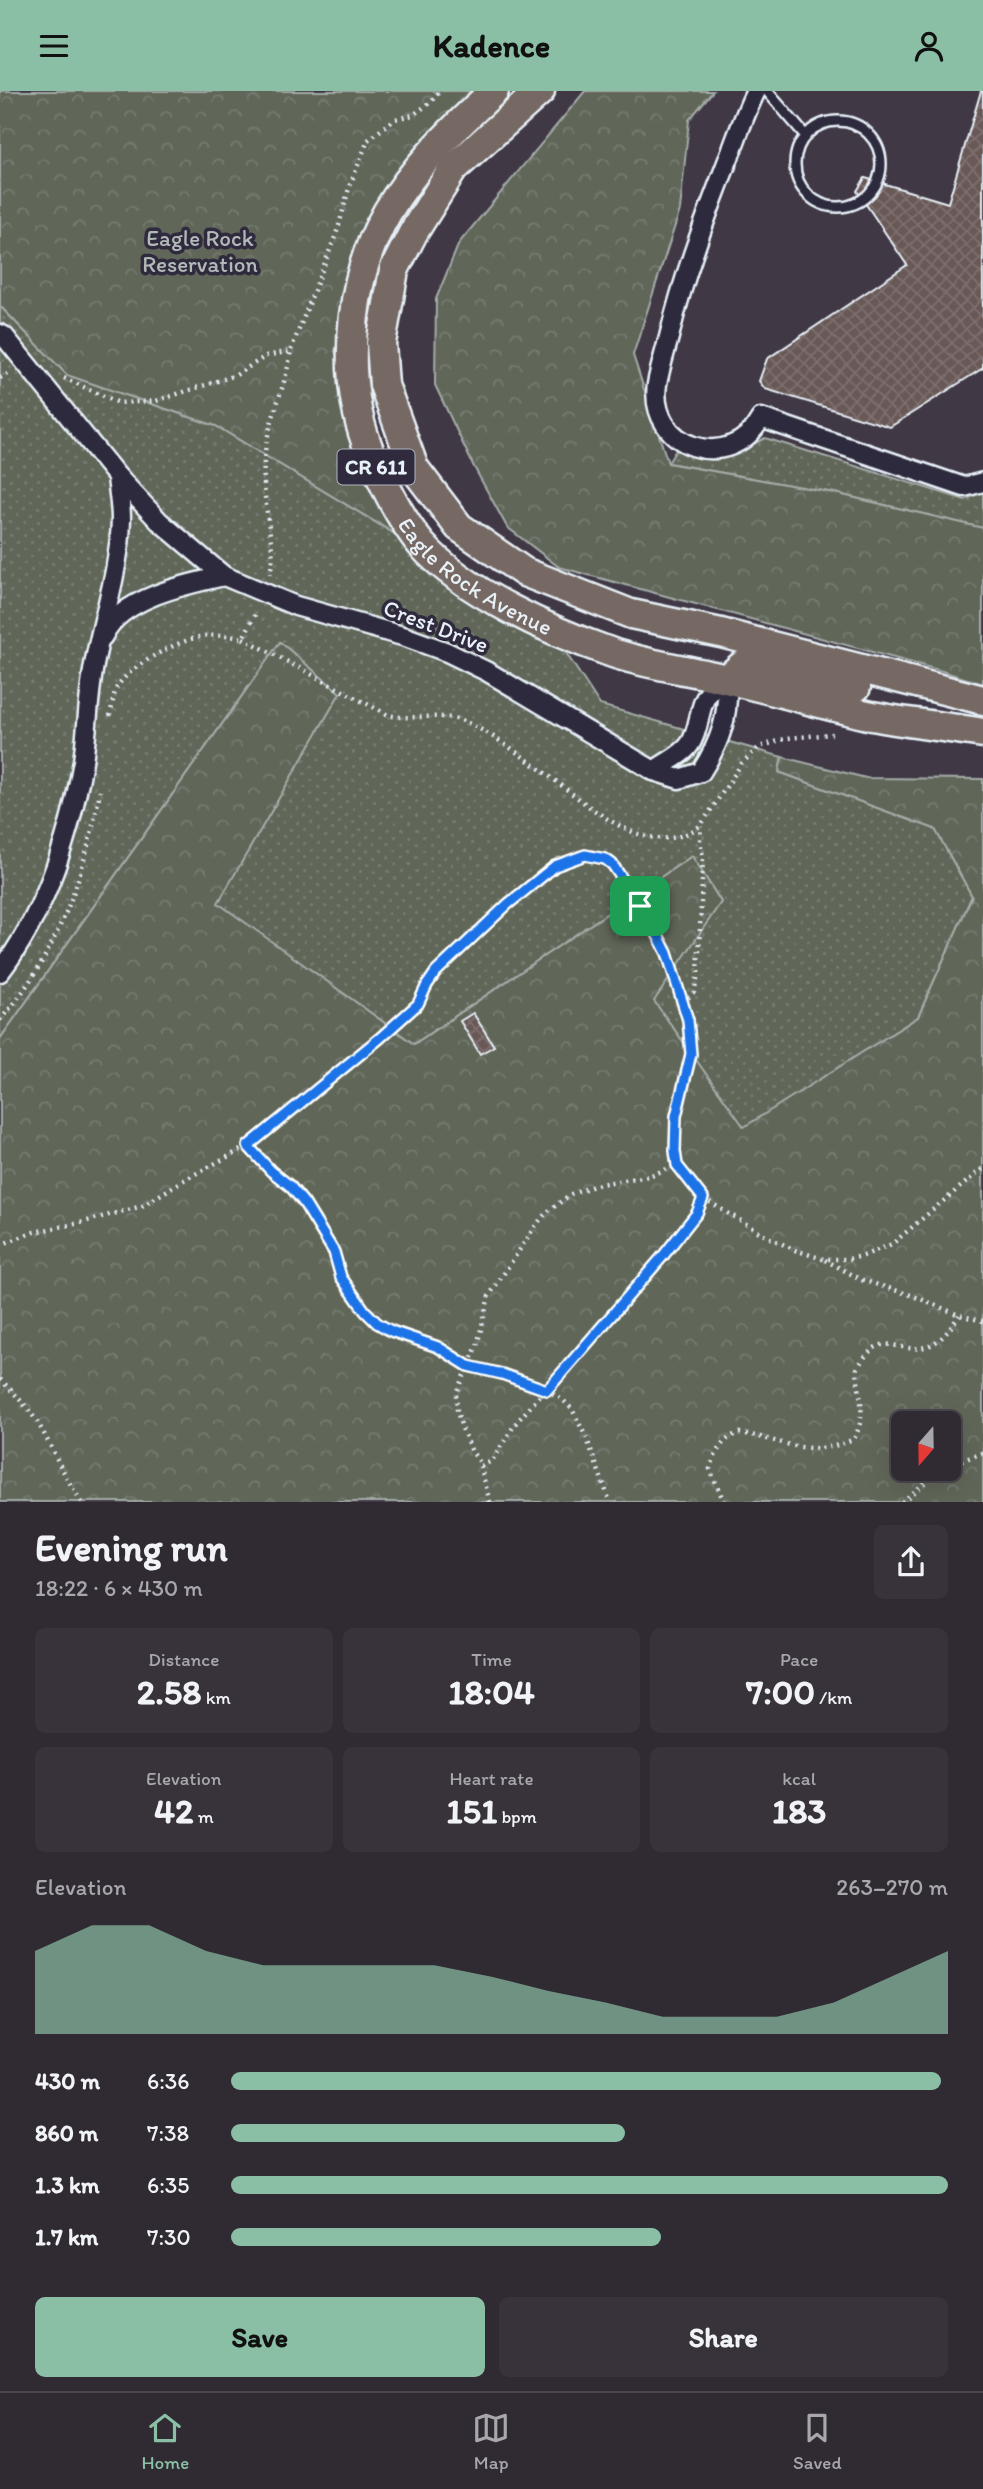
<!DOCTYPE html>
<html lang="en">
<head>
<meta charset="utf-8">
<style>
  :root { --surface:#302a33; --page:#38323b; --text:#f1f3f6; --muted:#a8a7ac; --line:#4b464e; --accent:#8abfa5 }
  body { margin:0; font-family:Itim,sans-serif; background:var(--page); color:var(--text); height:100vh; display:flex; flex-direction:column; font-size:26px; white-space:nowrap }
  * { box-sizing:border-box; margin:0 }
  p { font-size:23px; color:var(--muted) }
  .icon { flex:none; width:38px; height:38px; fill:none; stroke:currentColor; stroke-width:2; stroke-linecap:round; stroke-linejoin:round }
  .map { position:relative; height:1411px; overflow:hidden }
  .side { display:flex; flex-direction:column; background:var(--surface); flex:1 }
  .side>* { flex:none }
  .needle { width:46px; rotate:200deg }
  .controls { position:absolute; left:891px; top:1320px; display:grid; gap:14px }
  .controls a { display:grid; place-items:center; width:70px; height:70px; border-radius:10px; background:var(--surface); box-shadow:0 7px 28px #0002,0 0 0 2px var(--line); font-size:35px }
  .pin { position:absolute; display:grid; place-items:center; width:60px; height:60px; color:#fff; margin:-30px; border-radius:14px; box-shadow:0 4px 10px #0006 }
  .round { display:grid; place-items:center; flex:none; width:74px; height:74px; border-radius:10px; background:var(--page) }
  .head { display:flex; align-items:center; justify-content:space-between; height:119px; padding:0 35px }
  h1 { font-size:38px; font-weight:700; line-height:52px }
  .figures { display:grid; grid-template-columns:repeat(3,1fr); gap:10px; height:119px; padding:7px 35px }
  .figures div { display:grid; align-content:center; border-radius:10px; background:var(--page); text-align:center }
  .figures b { font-size:35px; font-weight:700 }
  .figures small { font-size:19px; font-weight:400 }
  .figures p { font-size:19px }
  .chart { height:196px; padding:14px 35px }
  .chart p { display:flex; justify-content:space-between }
  .chart svg { width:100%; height:126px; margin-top:7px; fill:var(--accent); opacity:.7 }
  .cta { display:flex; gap:14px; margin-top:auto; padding:14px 35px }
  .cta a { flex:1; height:80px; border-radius:10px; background:var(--accent); color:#111; font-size:28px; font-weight:700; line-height:80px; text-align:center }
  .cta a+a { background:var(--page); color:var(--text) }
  ul { padding:0 35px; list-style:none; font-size:23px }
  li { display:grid; grid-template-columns:112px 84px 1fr; align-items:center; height:52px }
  li i { height:18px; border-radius:9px; background:var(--accent) }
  header { display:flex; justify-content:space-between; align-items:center; height:91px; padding:0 35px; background:var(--accent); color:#111; font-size:32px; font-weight:700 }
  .tabs { display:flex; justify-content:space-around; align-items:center; height:98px; border-top:2px solid var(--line); background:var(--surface); font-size:19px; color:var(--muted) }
  .tabs a { display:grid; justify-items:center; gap:4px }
  .tabs .on { color:var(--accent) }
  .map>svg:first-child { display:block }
  .grass { fill:url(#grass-dots); stroke:#a4aca8; stroke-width:2 }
  .forest { fill:url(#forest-crowns); stroke:#a4aca8; stroke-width:2; fill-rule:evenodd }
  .building { fill:url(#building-cross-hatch); stroke:#e8f1f8; stroke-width:2 }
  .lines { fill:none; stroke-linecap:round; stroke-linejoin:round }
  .service-casing { stroke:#e8f1f8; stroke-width:14 }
  .minor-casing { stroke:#e8f1f8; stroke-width:23 }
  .primary-casing { stroke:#e8f1f8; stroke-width:33 }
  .path { stroke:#e8f1f8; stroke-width:4.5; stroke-dasharray:2 5; stroke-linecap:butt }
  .service { stroke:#2f2a3d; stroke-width:9 }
  .minor { stroke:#2f2a3d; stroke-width:18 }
  .primary { stroke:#766964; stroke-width:28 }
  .route-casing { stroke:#fff; stroke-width:14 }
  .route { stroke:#1a73e8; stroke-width:9 }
  .labels { text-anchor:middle; stroke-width:7; stroke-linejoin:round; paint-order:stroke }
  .shield { fill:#2f2a3d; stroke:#b0b5c0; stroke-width:2 }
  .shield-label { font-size:21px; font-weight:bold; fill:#e8f1f8 }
  .park-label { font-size:23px; fill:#b2b9b8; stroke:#2f2a3d }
  .street-label { font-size:23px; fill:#e8f1f8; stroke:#2f2a3d }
</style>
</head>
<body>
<header><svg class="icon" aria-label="menu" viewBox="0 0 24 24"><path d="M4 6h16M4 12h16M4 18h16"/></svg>Kadence<svg class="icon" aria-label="person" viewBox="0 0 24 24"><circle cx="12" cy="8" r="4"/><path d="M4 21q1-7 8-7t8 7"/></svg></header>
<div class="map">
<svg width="983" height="1411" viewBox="0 0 983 1411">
  <defs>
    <pattern id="grass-dots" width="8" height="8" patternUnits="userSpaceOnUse" patternTransform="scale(1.75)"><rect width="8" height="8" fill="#606659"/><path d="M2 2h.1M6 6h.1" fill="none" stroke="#777c72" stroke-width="1.8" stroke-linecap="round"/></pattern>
    <pattern id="forest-crowns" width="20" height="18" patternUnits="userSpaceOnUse" patternTransform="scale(1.75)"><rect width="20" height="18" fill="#606659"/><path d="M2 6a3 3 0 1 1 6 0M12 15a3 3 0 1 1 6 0" fill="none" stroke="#777c72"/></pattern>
    <pattern id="building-cross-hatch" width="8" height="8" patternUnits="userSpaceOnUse" patternTransform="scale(1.75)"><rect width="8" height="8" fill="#685856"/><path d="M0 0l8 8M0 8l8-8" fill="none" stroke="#7e706f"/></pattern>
  </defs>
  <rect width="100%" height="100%" fill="#403844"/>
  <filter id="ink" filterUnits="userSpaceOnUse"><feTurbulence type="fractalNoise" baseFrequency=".0143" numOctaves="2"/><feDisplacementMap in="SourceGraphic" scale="14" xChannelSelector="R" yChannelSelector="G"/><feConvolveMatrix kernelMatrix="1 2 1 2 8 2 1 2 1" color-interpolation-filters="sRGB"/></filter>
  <g filter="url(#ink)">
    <!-- grass -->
    <g class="grass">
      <path d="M0 215 67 284 216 335 468 487 566 562 600 614 782 666 779 681 935 738 972 805 918 926 744 1037 653 909 721 811 692 765 414 953 217 812 340 602 280 551 0 948Z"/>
      <path d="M765 347 965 409 983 401V437L834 402 668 372 676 359 729 366Z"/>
    </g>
    <!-- forest -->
    <g class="forest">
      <path d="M0 0H491L372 153 335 260 373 379 468 487 216 335 67 284 0 215Z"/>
      <path d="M585 0H713L689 29 680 119 633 264 668 372 834 402 983 437V593L942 580 559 476 507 436 474 376 435 294 436 208 459 152Z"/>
      <path d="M280 551 340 602 218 812 414 953 692 765 721 811 654 910 744 1036 918 926 972 805 935 738 779 681 782 666 866 687 983 688V1411H0V948ZM903 1332H948V1377H903Z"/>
    </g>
    <!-- building -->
    <g class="building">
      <path d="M981 0H983V277L890 336 765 298 759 290 767 268 907 174 857 100 865 87 948 112Z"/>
      <path d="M473 922 494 955 480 963 460 930Z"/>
    </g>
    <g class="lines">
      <defs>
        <g id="service">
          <path d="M767 0 805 44"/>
          <circle cx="838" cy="73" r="43"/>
        </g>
        <g id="minor">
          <path d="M756 0C744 24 736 49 726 74 704 131 683 187 669 246 665 261 660 277 657 293 648 357 730 384 761 327L964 396 983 391"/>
          <path d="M0 243 4 245 117 385 159 430 224 485 296 515 406 546 447 561 488 581 654 680 679 688 701 681C721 650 729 625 727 588"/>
          <path d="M103 545C120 507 187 493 224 485"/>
          <path d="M654 680C665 671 682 665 690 653 700 638 698 619 706 606 710 599 721 593 727 588"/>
          <path d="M0 881C46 821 70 744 83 670 88 636 88 602 95 569 104 523 120 475 121 428 121 414 118 399 117 385"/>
        </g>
        <g id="primary">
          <path id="s1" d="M494 0C403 84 348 146 352 278 354 316 362 346 378 380 390 405 403 431 421 453 463 501 550 540 610 561 645 574 693 579 730 589 778 600 824 614 872 625 909 632 946 636 983 642"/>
          <path d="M540 0 453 78 413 142 394 179 381 252 384 294 414 377 459 436 524 481 631 523 721 542 983 609"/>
          <path d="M727 588 743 574H759L856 596"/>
        </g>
      </defs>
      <!-- service casing -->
      <use href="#service" class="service-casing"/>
      <!-- minor casing -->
      <use href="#minor" class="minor-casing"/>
      <!-- primary casing -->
      <use href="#primary" class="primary-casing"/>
      <!-- path -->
      <g class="path">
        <path d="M291 259 338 138 349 97 368 49 395 28 413 24 430 12 440 0"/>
        <path d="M0 287 10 282"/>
        <path d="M64 287 119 312 156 310 236 284 266 265 291 260C286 294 270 326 265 360 260 395 270 433 273 468L270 483"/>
        <path d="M243 547 388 624C412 630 440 621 463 630 490 641 521 664 545 682 586 711 648 775 701 734L742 672 759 656 788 647 832 643"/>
        <path d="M110 625C112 616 113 606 116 598 127 576 175 551 199 546 213 543 228 545 243 547L257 520"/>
        <path d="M683 912 694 901 698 884 703 766 700 750 701 735"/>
        <path d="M0 929C57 865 85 783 100 700"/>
        <path d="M248 1055 271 1080 290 1095 304 1112 334 1161 341 1186 364 1220 377 1232 391 1240 438 1256 468 1275 502 1283 547 1299 564 1310 572 1318 587 1348 610 1411"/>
        <path d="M0 1154 34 1141 80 1132 142 1115 184 1089 248 1055 380 947 418 913 427 894 436 881 508 813 555 775 591 764 605 767 612 773 649 827 667 862 688 929 691 963 676 1025 675 1061 677 1074 703 1107 766 1145 795 1159 823 1168H849L863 1165 892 1153 983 1077"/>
        <path d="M825 1169 862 1189 911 1204 959 1224 983 1230"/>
        <path d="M0 1288C15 1303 28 1316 39 1334 54 1359 64 1387 82 1411"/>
        <path d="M547 1299 663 1165 697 1122 703 1107"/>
        <path d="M948 1374 983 1362"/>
        <path d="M481 1375 492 1370 515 1333 545 1299"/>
        <path d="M490 1411 479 1370 472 1361 462 1337 457 1320 456 1302 477 1255 489 1205 536 1134 546 1122 571 1103 600 1093 649 1085 677 1074"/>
        <path d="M724 1411 710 1378C716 1362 721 1348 739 1342 783 1348 808 1369 854 1348 868 1321 858 1306 857 1278 882 1233 898 1266 928 1255 943 1249 951 1237 959 1224"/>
        <path d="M902 1411 942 1377"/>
      </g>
      <!-- service -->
      <use href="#service" class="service"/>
      <!-- minor -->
      <use href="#minor" class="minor"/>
      <!-- primary -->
      <use href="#primary" class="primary"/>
    </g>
  </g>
  <g class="lines" filter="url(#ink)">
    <defs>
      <path id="route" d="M585 764 605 768 612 773 649 827 667 862 688 929 691 963 676 1025 675 1060 677 1074 703 1107 697 1122 663 1165 547 1299 502 1283 468 1275 438 1256 391 1240 377 1232 365 1220 341 1186 334 1161 304 1112 290 1095 271 1080 248 1055 380 947 418 913 427 894 436 881 508 813 555 775Z"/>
    </defs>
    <!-- route casing -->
    <use href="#route" class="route-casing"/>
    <!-- route -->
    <use href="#route" class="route"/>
  </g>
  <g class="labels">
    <!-- shield labels -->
    <rect class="shield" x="337.5" y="358.5" width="77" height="35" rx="5"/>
    <g class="shield-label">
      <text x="376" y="383">CR 611</text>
    </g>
    <!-- park labels -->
    <g class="park-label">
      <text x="200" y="155">Eagle Rock<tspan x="200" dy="26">Reservation</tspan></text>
    </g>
    <!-- street labels -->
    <g class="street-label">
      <text dy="8" stroke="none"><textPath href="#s1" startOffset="579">Eagle Rock Avenue</textPath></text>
      <text transform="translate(436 535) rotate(21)" y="8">Crest Drive</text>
    </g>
  </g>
</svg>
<div class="controls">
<a><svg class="needle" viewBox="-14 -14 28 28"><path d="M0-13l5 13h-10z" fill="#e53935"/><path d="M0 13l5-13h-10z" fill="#a8a7ac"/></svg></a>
</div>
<div class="pin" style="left:640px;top:815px;background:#1e9e55"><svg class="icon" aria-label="arrive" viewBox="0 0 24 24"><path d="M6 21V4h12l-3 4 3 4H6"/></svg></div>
</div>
<section class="side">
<div class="head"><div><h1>Evening run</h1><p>18:22 · 6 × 430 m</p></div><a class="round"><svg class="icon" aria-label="share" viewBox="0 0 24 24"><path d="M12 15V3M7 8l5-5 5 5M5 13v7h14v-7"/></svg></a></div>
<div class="figures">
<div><p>Distance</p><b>2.58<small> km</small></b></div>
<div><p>Time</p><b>18:04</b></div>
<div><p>Pace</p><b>7:00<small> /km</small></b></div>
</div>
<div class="figures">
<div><p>Elevation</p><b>42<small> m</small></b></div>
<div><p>Heart rate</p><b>151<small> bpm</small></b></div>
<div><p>kcal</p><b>183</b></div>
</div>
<div class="chart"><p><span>Elevation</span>263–270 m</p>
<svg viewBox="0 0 160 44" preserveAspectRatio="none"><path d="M0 44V15L10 6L20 6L30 15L40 20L50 20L60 20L70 20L80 24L90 29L100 33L110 38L120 38L130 38L140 33L150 24L160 15V44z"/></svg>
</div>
<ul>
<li><b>430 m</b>6:36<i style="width:99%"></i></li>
<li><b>860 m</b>7:38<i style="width:55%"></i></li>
<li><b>1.3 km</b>6:35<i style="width:100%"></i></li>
<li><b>1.7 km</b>7:30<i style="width:60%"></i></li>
</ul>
<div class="cta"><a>Save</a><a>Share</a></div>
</section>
<nav class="tabs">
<a class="on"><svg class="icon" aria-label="home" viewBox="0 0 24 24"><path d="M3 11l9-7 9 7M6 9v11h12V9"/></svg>Home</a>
<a><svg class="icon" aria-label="map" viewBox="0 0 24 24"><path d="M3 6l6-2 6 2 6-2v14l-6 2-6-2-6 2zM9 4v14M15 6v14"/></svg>Map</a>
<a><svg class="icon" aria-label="saved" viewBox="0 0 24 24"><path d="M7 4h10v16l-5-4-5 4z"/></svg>Saved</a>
</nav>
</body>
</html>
